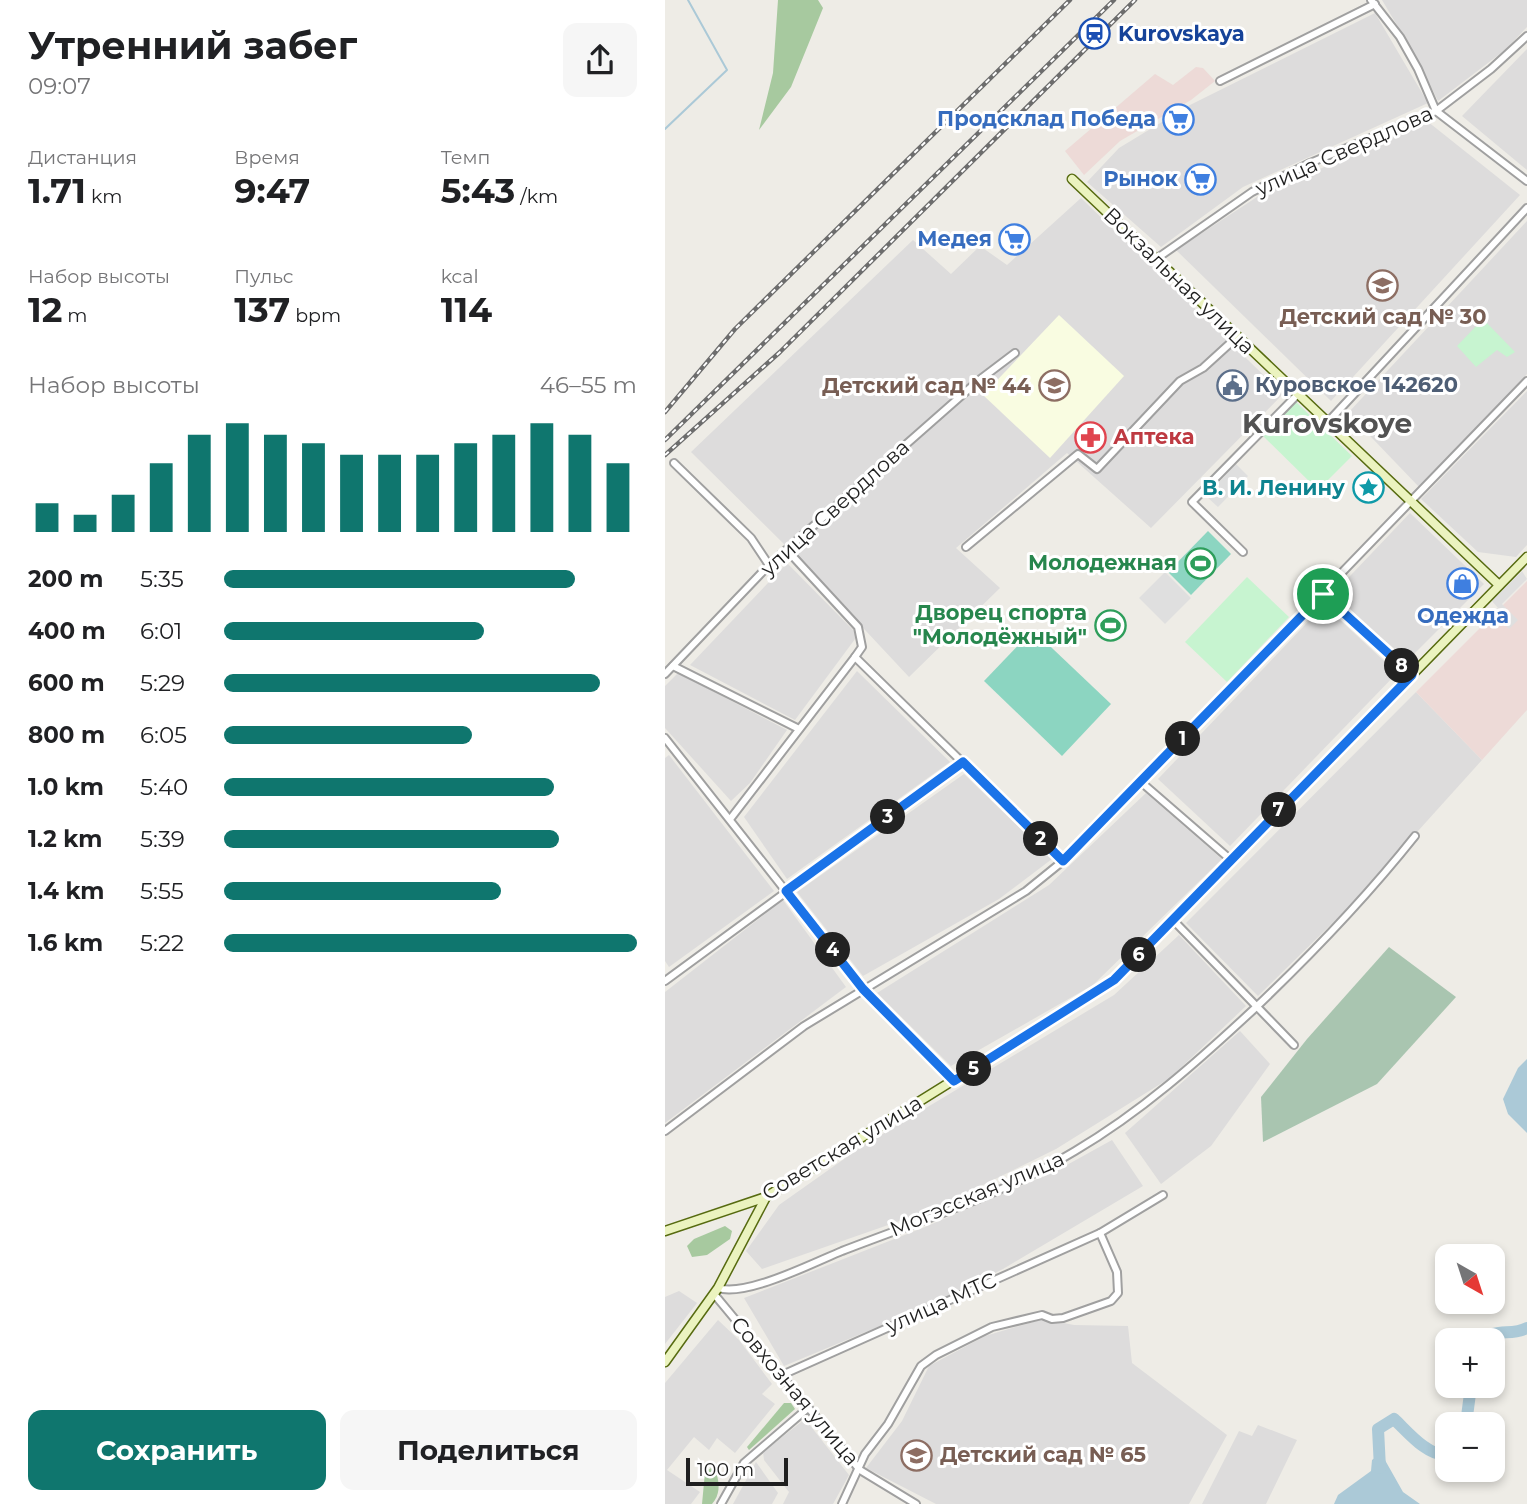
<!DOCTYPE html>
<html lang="ru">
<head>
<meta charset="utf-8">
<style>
  :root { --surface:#fff; --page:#f6f6f6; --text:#202124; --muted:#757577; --accent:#0f766e }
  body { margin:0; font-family:Montserrat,sans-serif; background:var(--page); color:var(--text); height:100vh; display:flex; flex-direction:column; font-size:26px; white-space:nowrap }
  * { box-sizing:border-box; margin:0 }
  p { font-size:23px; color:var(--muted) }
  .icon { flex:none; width:38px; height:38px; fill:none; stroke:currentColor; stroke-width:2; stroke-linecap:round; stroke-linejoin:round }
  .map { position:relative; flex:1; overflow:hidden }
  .side { display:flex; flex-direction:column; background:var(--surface); width:665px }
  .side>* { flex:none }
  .needle { width:46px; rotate:141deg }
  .tools { position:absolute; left:770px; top:1244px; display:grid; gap:14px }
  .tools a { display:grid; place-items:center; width:70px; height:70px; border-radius:14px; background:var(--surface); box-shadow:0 4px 10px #0003; font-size:35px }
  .scale { position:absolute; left:21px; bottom:18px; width:102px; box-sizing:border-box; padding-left:7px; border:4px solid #1f1f1f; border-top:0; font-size:19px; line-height:24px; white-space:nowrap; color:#1f1f1f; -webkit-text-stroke:5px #fff; paint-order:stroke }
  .pin { position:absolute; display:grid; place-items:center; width:60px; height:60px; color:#fff; margin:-30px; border:4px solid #fff; border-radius:50%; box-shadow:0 2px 7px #0007 }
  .km { position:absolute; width:35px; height:35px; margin:-18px; border-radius:50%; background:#222; color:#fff; font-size:19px; line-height:35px; text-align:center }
  .round { display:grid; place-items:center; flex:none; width:74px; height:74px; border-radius:14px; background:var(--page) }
  .head { display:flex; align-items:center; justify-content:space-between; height:119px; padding:0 28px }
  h1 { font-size:38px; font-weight:700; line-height:52px }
  .metrics { display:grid; grid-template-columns:repeat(3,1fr); gap:10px; height:119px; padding:7px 28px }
  .metrics div { display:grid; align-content:center }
  .metrics b { font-size:35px; font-weight:700 }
  .metrics small { font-size:19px; font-weight:400 }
  .metrics p { font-size:19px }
  .chart { height:196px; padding:14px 28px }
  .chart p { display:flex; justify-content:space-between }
  .chart svg { width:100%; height:126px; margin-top:7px; stroke:var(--accent); stroke-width:6 }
  .cta { display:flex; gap:14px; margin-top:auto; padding:14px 28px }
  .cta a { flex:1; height:80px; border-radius:14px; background:var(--accent); color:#fff; font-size:28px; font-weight:700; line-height:80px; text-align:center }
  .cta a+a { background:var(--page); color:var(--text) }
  ul { padding:0 28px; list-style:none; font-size:23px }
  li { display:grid; grid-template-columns:112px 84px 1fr; align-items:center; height:52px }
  li i { height:18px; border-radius:9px; background:var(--accent) }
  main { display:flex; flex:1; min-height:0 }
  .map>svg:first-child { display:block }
  .residential { fill:#dddcdc }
  .commercial { fill:#eddad7 }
  .education { fill:#f9fce1 }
  .forest { fill:#a7c99f }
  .cemetery { fill:#a9c5b0 }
  .park { fill:#c7f4d0 }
  .pitch { fill:#8cd5c1 }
  .parking { fill:#dfdfdf }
  .water { fill:#abc9d7 }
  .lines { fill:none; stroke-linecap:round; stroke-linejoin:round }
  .stream { stroke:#abc9d7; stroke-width:2 }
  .river { stroke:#abc9d7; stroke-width:12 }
  .street-casing { stroke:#a0a0a0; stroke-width:10 }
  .secondary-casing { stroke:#576b10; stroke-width:11 }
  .street { stroke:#fff; stroke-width:6 }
  .secondary { stroke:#ebf3bf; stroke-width:8 }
  .rail-casing { stroke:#6d6d6d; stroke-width:4.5 }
  .rail { stroke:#fff; stroke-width:2; stroke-dasharray:5; stroke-linecap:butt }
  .route-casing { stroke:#fff; stroke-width:14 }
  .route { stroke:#1a73e8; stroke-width:9 }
  .labels { text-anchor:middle; stroke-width:6; stroke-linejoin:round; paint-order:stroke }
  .transit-label { font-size:21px; font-weight:bold; fill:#164399; stroke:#fff; text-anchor:start }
  .shop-label { font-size:21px; font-weight:bold; fill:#366cbe; stroke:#fff; text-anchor:end }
  .street-label { font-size:21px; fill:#1f1f1f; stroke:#fff }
  .education-label { font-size:21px; font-weight:bold; fill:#785e54; stroke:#fff }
  .service-label { font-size:21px; font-weight:bold; fill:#4e5e75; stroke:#fff; text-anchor:start }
  .health-label { font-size:21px; font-weight:bold; fill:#be3a42; stroke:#fff; text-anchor:start }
  .culture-label { font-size:21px; font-weight:bold; fill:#0d838f; stroke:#fff; text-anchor:end }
  .leisure-label { font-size:21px; font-weight:bold; fill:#27864d; stroke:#fff; text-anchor:end }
  .district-label { font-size:28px; font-weight:bold; fill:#525252; stroke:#fff }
</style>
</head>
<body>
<main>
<section class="side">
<div class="head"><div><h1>Утренний забег</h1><p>09:07</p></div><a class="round"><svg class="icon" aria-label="share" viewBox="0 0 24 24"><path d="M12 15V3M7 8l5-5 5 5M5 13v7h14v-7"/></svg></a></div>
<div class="metrics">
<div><p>Дистанция</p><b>1.71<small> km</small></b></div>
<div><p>Время</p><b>9:47</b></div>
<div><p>Темп</p><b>5:43<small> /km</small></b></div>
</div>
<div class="metrics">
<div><p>Набор высоты</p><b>12<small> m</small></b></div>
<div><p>Пульс</p><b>137<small> bpm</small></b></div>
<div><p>kcal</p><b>114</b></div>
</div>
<div class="chart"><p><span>Набор высоты</span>46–55 m</p>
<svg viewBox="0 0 160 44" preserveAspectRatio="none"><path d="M5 44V34M15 44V38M25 44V31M35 44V20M45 44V10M55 44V6M65 44V10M75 44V13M85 44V17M95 44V17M105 44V17M115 44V13M125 44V10M135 44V6M145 44V10M155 44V20"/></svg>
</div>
<ul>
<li><b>200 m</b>5:35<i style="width:85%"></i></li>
<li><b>400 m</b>6:01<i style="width:63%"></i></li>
<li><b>600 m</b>5:29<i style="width:91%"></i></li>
<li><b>800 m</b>6:05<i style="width:60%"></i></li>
<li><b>1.0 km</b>5:40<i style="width:80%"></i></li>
<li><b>1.2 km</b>5:39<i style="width:81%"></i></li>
<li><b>1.4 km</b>5:55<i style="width:67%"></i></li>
<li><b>1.6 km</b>5:22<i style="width:100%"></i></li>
</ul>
<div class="cta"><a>Сохранить</a><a>Поделиться</a></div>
</section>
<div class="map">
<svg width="862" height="1504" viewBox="0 0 862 1504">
  <rect width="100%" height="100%" fill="#eeece6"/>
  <!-- residential -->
  <g class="residential">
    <path d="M717 0H862V27L840 50 773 101 751 57Z"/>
    <path d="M710 13 763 103 578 187 496 247 422 182 454 148 525 105Z"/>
    <path d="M862 49V170L797 116Z"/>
    <path d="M762 121 855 195 666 401 511 250 592 197Z"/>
    <path d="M416 198 618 394 486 528 402 453 291 548 335 588 244 677 129 554 26 452 248 240 286 274 315 246 342 265Z"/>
    <path d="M862 221V374L755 488 683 413Z"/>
    <path d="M862 391V545L851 557 813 552 756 499Z"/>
    <path d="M745 513 819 584 743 660 666 596Z"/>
    <path d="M122 563 193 635 130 720 25 665Z"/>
    <path d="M659 605 732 673 565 846 493 779Z"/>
    <path d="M192 671 285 762 122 879 79 817Z"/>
    <path d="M13 673 122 730 85 783 66 801 0 728V686Z"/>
    <path d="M751 692 817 760 689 902 593 996 521 923Z"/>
    <path d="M4 755 109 891 4 967 0 961V758Z"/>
    <path d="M299 774 387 859 334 899 198 976 132 892Z"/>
    <path d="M481 793 557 859 428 985 286 1066 212 993 384 885Z"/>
    <path d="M118 900 181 987 0 1123V992Z"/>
    <path d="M514 935 581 1006 505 1078 391 1149 269 1209 97 1269 81 1251 114 1205 196 1147 449 995Z"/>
    <path d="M575 1031 605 1064 546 1146 496 1184 460 1133Z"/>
    <path d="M447 1140 478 1186 338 1269 263 1306 119 1366 79 1298 260 1227 391 1171Z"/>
    <path d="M14 1291 32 1303 0 1344V1297Z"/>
    <path d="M378 1319 409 1325 463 1326 467 1363 562 1435 524 1504H271L201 1468 237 1421 264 1366 320 1336Z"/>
    <path d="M53 1320 74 1340 107 1384 97 1394 110 1404 70 1453 52 1438 44 1450 29 1437 2 1470 35 1492 26 1504H0V1383Z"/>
    <path d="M140 1419 184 1475 168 1504H118L124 1492 99 1460 98 1452Z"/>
    <path d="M593 1425 632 1440 601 1504H537L574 1431 587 1436Z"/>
    <path d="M91 1462 113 1493 107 1504H68Z"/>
  </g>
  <!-- commercial -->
  <g class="commercial">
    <path d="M531 67 538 68 550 81 526 100 455 141 419 175 400 151 490 74 508 85Z"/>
    <path d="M862 581V710L817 760 751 692Z"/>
  </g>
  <!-- education -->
  <path class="education" d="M394 315 459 376 385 458 318 395Z"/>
  <!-- forest -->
  <g class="forest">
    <path d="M113 0H153L158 8 126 87 94 130 108 73Z"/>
    <path d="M60 1226 67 1231 65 1239 42 1255 27 1257 22 1246 29 1239Z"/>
    <path d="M119 1403H126L130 1409 84 1450 82 1447Z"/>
    <path d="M46 1468 51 1472C55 1484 55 1495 47 1504H37L40 1472Z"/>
  </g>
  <!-- cemetery -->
  <path class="cemetery" d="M724 947 791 997 712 1084 598 1142 596 1097 642 1039Z"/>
  <!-- park -->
  <g class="park">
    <path d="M816 321H820L850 352 842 357 832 350 811 367 792 346Z"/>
    <path d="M630 401 687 456 653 490 598 436Z"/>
    <path d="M582 577 624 617 562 682 520 642Z"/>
  </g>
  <!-- pitch -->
  <g class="pitch">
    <path d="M543 531 566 554 526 595 503 572Z"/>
    <path d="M368 630 446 704 397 756 319 681Z"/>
  </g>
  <!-- parking -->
  <g class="parking">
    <path d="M571 464 583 476 553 507 541 496Z"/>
    <path d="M857 571 862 579 837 604 853 620 844 629 828 613 833 608 827 601Z"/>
    <path d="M500 572 526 598 500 624 474 598Z"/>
  </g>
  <!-- water -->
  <g class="water">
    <path d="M862 1059V1133L843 1114 838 1099 853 1068Z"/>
    <path d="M716 1453 738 1492 755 1504H669L673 1495 706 1471 707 1460Z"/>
  </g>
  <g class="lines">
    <!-- stream -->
    <path class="stream" d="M0 129 62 70 23 0"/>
    <!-- river -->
    <g class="river">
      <path d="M817 1340C830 1328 847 1336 862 1328"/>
      <path d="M801 1424 806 1386"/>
      <path d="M715 1468 713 1429 729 1419C743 1432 762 1456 782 1455"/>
    </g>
    <defs>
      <g id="street">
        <path d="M706 0 735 37 753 69 771 111 862 181"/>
        <path d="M555 81 710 4"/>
        <path d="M491 259 587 192 645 163 771 111 826 69 862 36"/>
        <path d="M662 423 862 208"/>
        <path d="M9 463 86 538 104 565"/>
        <path d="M301 547 413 454 432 469 515 381 538 368 572 337"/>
        <path d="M122 550 193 627 197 647 190 657 398 861"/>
        <path d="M578 552 527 502 632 395"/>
        <path d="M658 594 747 675"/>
        <path d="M8 666 134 729"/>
        <path d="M0 674 104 565 313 381 350 353"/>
        <path d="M0 738 198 989 289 1081"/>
        <path d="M476 782 566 860"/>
        <path d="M66 818 190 657"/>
        <path d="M509 921 629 1045"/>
        <path d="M0 981 298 762"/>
        <path d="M0 1131 139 1026 361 891 398 861 862 381"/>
        <path d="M53 1288C81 1297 148 1263 177 1251 255 1221 339 1194 410 1151 476 1112 532 1062 588 1010 647 954 699 900 750 836"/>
        <path d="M49 1294 195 1470 251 1504"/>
        <path d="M117 1375 435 1233"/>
        <path d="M56 1504 79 1463 143 1408"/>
        <path d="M177 1504 200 1454 223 1424 256 1366 271 1355 327 1327 377 1315 387 1319 398 1318 446 1301 453 1293 452 1272 435 1233 498 1195"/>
      </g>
      <g id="secondary">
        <path d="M407 179 834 585"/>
        <path d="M0 1231 101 1197 449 980 862 557"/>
        <path d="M0 1362 53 1288 101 1197"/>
      </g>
    </defs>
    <!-- street casing -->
    <use href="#street" class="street-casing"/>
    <!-- secondary casing -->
    <use href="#secondary" class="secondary-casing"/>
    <!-- street -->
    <use href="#street" class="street"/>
    <!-- secondary -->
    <use href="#secondary" class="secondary"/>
    <defs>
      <g id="rail">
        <path d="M0 412 70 329 405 0"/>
        <path d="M0 440 449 0"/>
        <path d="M0 455 115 352 470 0"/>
      </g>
    </defs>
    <!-- rail casing -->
    <use href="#rail" class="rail-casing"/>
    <!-- rail -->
    <use href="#rail" class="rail"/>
  </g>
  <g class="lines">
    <defs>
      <path id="route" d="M658 594 747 675 449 980 289 1081 198 989 121 891 298 762 398 861Z"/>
    </defs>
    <!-- route casing -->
    <use href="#route" class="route-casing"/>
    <!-- route -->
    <use href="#route" class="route"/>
  </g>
  <!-- icons -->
  <defs>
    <symbol id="station-ring" viewBox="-11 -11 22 22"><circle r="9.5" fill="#fff" stroke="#1a4fb4" stroke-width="1.5"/><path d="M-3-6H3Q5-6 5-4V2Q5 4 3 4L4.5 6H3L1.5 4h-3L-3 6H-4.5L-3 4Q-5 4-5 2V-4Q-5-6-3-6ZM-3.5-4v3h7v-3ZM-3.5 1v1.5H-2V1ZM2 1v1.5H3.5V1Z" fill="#1a4fb4"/></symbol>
    <symbol id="supermarket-ring" viewBox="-11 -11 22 22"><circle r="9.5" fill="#fff" stroke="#3f7fe0" stroke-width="1.5"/><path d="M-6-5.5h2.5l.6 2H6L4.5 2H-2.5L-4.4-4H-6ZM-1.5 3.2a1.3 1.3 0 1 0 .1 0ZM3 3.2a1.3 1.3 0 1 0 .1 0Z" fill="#3f7fe0"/></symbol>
    <symbol id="school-ring" viewBox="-11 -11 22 22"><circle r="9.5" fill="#fff" stroke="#8d6e63" stroke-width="1.5"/><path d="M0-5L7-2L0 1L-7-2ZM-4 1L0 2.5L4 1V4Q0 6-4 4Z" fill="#8d6e63"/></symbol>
    <symbol id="civic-ring" viewBox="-11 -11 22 22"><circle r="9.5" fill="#fff" stroke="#5c6f8a" stroke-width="1.5"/><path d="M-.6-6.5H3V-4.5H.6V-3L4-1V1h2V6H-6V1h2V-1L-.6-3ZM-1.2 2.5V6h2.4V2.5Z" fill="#5c6f8a"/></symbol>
    <symbol id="pharmacy-ring" viewBox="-11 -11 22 22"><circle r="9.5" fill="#fff" stroke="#e0444e" stroke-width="1.5"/><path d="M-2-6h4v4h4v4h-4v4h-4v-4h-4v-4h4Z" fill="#e0444e"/></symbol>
    <symbol id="sight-ring" viewBox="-11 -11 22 22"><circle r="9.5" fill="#fff" stroke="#0f9aa8" stroke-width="1.5"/><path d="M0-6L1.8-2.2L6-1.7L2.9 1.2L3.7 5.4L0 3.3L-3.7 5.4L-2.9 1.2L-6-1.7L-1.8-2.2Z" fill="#0f9aa8"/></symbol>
    <symbol id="stadium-ring" viewBox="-11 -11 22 22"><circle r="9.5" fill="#fff" stroke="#2e9e5b" stroke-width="1.5"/><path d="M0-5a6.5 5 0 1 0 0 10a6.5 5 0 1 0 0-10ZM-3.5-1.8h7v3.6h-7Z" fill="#2e9e5b"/></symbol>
    <symbol id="shop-ring" viewBox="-11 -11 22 22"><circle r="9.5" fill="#fff" stroke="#3f7fe0" stroke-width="1.5"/><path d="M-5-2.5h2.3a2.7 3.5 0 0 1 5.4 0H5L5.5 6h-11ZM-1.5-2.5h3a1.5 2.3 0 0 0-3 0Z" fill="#3f7fe0"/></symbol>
  </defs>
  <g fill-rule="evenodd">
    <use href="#station-ring" x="412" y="16" width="35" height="35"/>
    <use href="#supermarket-ring" x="496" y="102" width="35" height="35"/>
    <use href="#supermarket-ring" x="518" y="162" width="35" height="35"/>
    <use href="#supermarket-ring" x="332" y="222" width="35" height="35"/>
    <use href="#school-ring" x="700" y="268" width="35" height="35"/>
    <use href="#civic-ring" x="550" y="368" width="35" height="35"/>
    <use href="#school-ring" x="372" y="368" width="35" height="35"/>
    <use href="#pharmacy-ring" x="408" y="420" width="35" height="35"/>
    <use href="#sight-ring" x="686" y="470" width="35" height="35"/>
    <use href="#stadium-ring" x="518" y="546" width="35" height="35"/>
    <use href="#shop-ring" x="780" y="566" width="35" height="35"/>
    <use href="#stadium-ring" x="428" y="608" width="35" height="35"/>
    <use href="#school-ring" x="234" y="1438" width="35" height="35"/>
  </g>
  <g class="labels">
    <!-- transit labels -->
    <g class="transit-label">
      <text x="453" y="41">Kurovskaya</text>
    </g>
    <!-- shop labels -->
    <g class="shop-label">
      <text x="491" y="126">Продсклад Победа</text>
      <text x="513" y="186">Рынок</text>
      <text x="327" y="246">Медея</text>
      <text x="798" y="623" text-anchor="middle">Одежда</text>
    </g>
    <!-- street labels -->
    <g class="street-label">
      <text transform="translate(679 151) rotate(-24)" y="7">улица Свердлова</text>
      <text transform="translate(514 281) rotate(44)" y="7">Вокзальная улица</text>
      <text transform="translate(170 508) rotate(-42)" y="7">улица Свердлова</text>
      <text transform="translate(177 1148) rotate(-31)" y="7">Советская улица</text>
      <text transform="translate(312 1194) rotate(-23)" y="7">Могэсская улица</text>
      <text transform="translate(276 1303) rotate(-24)" y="7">улица МТС</text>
      <text transform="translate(130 1391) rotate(50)" y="7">Совхозная улица</text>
    </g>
    <!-- education labels -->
    <g class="education-label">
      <text x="718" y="324">Детский сад № 30</text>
      <text x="366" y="393" text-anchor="end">Детский сад № 44</text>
      <text x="275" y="1462" text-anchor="start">Детский сад № 65</text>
    </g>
    <!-- service labels -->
    <g class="service-label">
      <text x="590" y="392">Куровское 142620</text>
    </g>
    <!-- health labels -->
    <g class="health-label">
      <text x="448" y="444">Аптека</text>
    </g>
    <!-- culture labels -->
    <g class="culture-label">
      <text x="680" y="495">В. И. Ленину</text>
    </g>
    <!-- leisure labels -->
    <g class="leisure-label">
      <text x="512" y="570">Молодежная</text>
      <text x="422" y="620">Дворец спорта<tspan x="422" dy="24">"Молодёжный"</tspan></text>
    </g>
    <!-- district labels -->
    <g class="district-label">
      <text x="662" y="433">Kurovskoye</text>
    </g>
  </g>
</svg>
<div class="tools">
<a><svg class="needle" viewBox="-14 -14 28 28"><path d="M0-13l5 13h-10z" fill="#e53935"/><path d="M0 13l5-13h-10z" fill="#757577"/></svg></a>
<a>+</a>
<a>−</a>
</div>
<div class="scale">100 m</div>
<div class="pin" style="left:658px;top:594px;background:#1e9e55"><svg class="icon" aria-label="arrive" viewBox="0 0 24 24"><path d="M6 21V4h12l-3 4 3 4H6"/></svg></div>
<b class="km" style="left:518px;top:739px">1</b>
<b class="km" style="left:376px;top:839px">2</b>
<b class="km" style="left:223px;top:817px">3</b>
<b class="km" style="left:168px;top:950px">4</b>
<b class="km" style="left:309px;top:1069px">5</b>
<b class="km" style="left:474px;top:955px">6</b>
<b class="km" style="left:614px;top:810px">7</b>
<b class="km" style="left:737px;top:666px">8</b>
</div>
</main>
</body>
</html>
